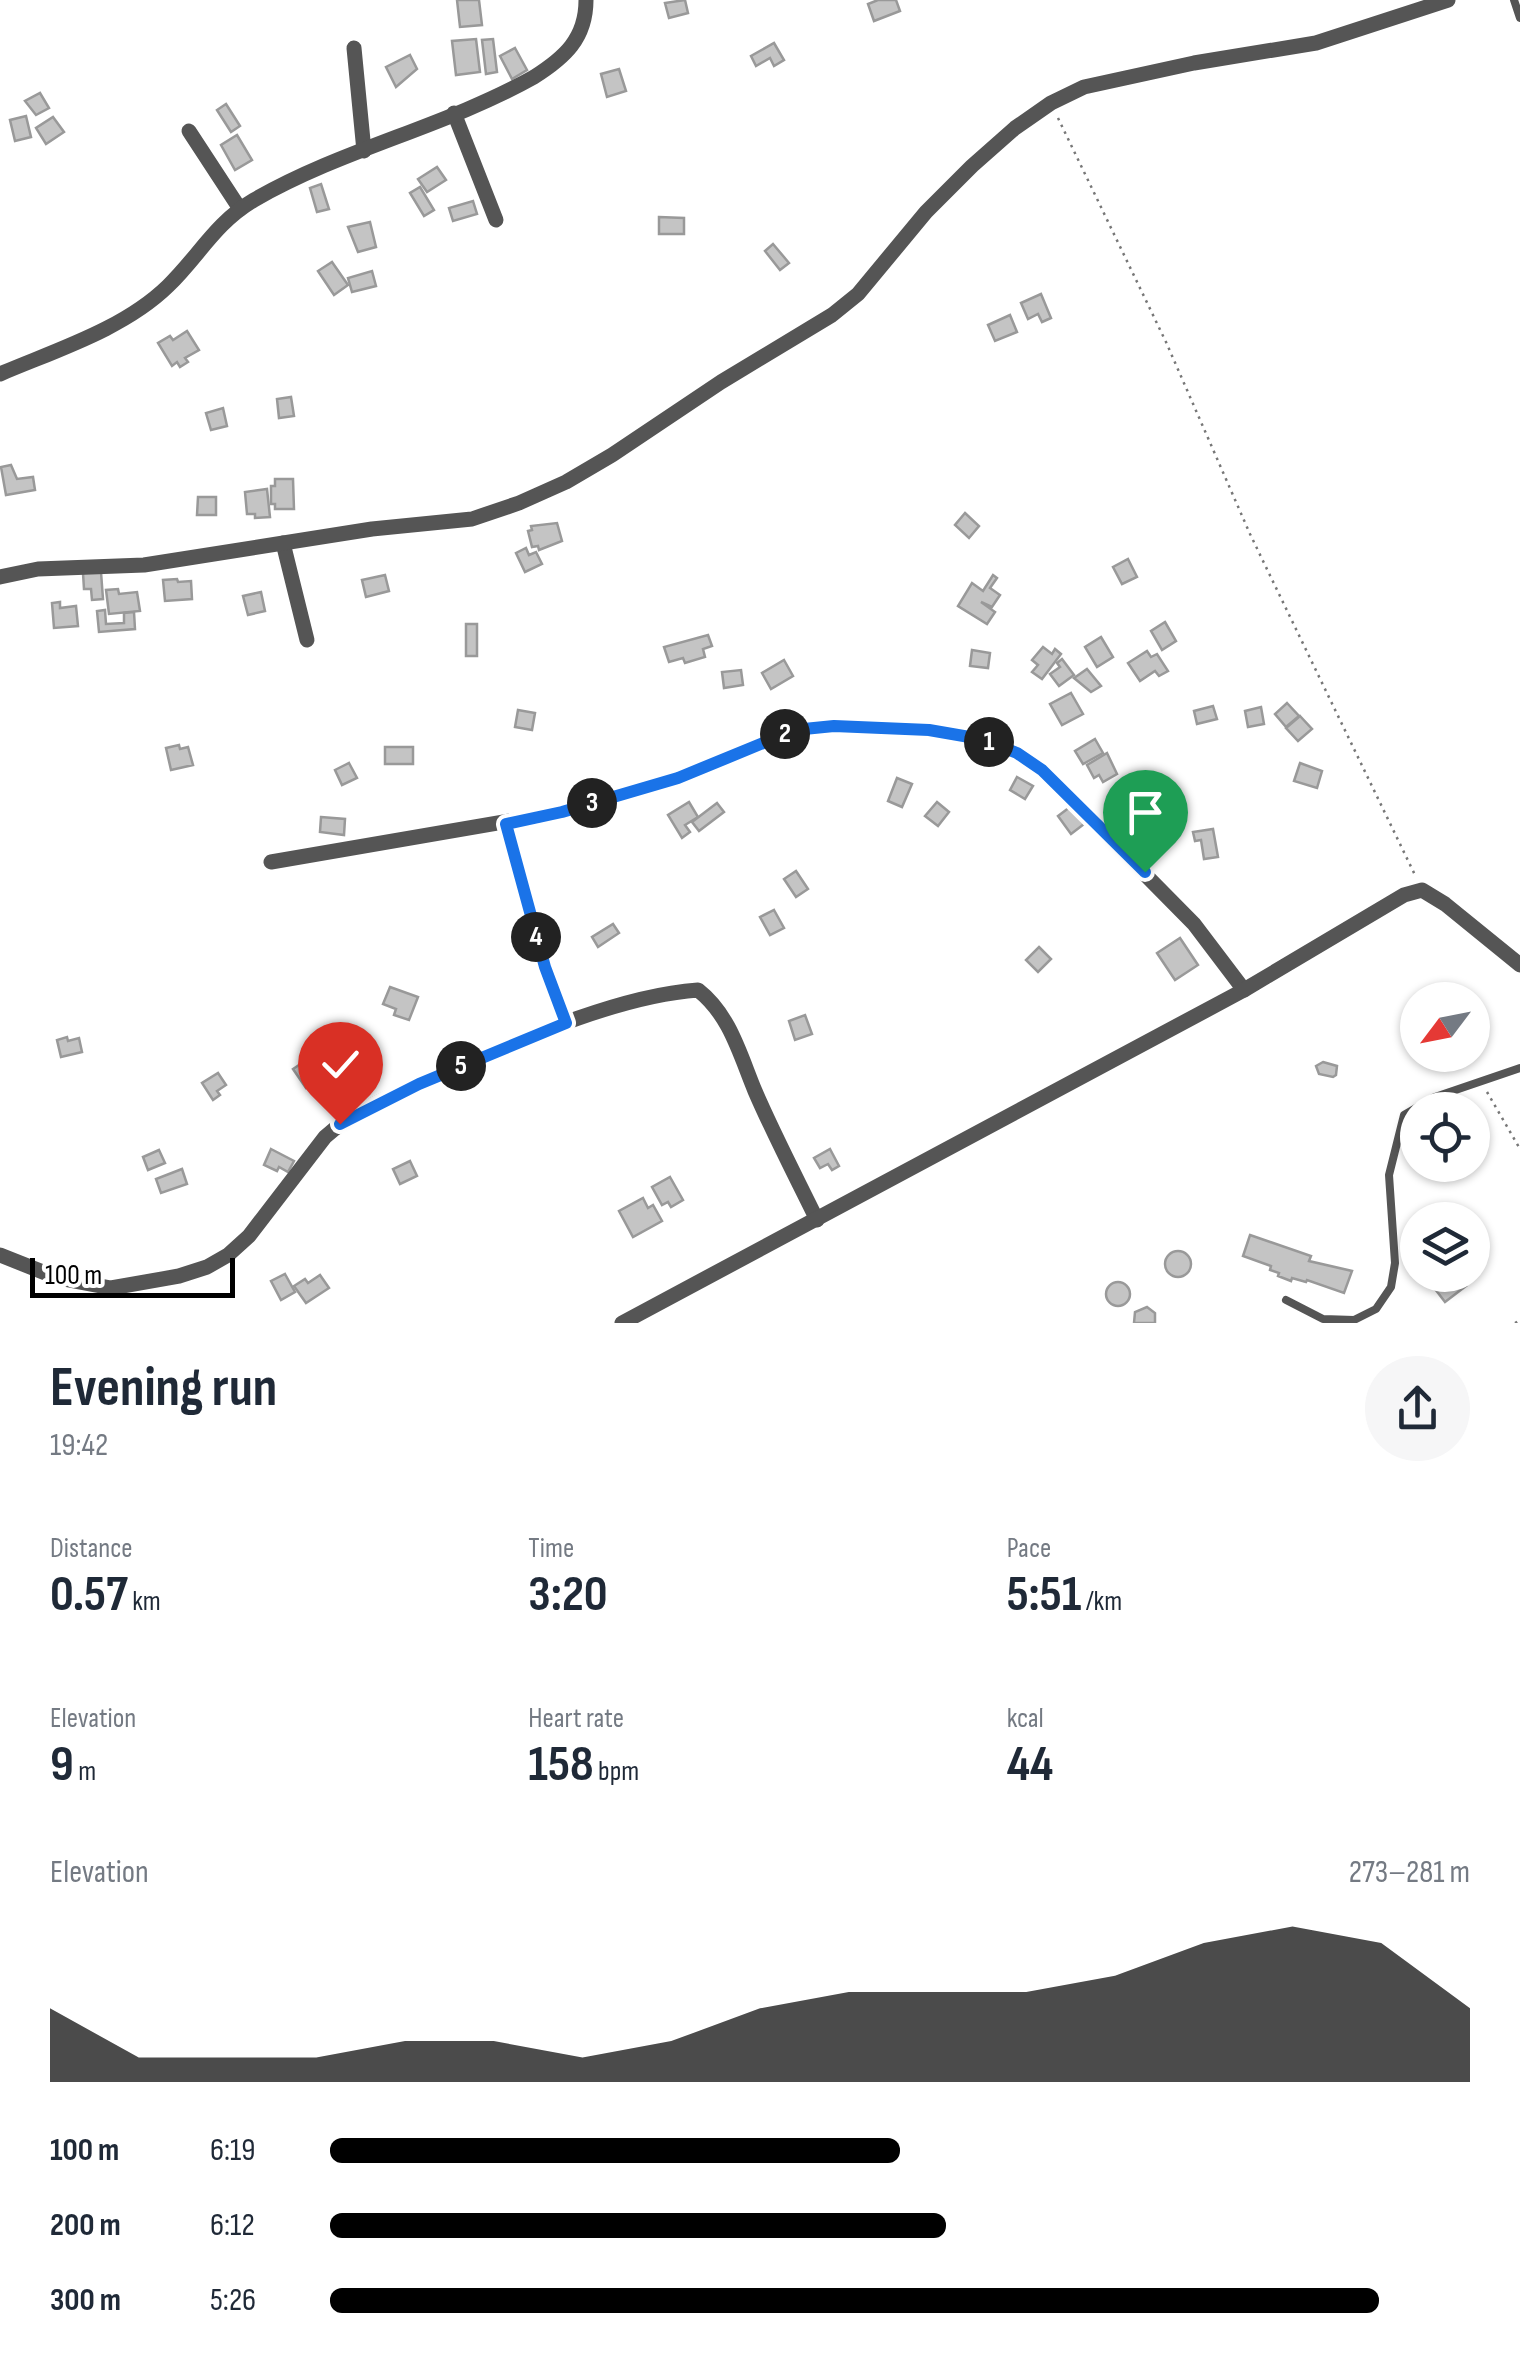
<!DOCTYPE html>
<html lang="en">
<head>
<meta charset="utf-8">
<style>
  :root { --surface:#fff; --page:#f6f6f7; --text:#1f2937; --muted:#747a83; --accent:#000 }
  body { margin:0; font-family:"Sofia Sans Condensed",sans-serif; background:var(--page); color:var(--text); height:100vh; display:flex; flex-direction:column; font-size:38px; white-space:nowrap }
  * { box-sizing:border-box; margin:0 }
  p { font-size:32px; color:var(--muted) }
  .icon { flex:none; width:55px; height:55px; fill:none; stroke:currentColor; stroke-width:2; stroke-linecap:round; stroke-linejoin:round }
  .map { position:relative; height:1323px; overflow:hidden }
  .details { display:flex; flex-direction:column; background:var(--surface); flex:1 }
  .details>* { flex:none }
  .needle { width:65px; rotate:238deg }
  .tools { position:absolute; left:1400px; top:982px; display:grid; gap:20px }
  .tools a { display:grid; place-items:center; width:90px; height:90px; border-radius:50%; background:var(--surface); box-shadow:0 2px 8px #0004; font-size:50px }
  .scale { position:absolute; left:30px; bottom:25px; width:205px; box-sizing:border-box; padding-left:10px; border:5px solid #000; border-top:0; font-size:28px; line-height:35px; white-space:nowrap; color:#000; -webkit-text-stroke:8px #fff; paint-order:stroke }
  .pin { position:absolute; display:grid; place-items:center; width:85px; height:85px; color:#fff; margin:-102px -42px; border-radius:50% 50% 50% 0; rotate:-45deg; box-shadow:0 0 10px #0007 }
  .pin .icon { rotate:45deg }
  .km { position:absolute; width:50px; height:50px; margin:-25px; border-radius:50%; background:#222; color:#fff; font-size:28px; line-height:50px; text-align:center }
  .round { display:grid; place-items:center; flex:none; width:105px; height:105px; border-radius:52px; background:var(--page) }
  .overview { display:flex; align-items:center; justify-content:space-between; height:170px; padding:0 50px }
  h1 { font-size:55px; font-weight:700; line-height:75px }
  .metrics { display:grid; grid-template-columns:repeat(3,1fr); gap:15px; height:170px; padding:10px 50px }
  .metrics div { display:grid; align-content:center }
  .metrics b { font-size:50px; font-weight:700 }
  .metrics small { font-size:28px; font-weight:400 }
  .metrics p { font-size:28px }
  .chart { height:280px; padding:20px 50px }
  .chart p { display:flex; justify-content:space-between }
  .chart svg { width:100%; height:180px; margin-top:10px; fill:var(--accent); opacity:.7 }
  ul { padding:0 50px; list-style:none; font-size:32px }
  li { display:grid; grid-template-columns:160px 120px 1fr; align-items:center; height:75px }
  li i { height:25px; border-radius:12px; background:var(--accent) }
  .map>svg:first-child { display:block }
  .building { fill:#c4c4c4; stroke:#999; stroke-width:2.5 }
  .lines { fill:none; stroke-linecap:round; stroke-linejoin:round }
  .path { stroke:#777; stroke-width:2.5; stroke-dasharray:2.5 5; stroke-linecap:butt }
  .service { stroke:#555; stroke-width:8 }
  .minor { stroke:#555; stroke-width:15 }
  .route-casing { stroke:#fff; stroke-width:20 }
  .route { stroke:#1a73e8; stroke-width:12 }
</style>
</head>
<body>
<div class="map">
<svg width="1520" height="1323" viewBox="0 0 1520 1323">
  <rect width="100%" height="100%" fill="#fff"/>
  <!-- building -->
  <g class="building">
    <path d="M457 0H479L482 25 460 27Z"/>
    <path d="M685 0 688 13 669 18 665 3Z"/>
    <path d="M878 0H896L900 11 874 21 868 4Z"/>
    <path d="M476 39 480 72 456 75 452 41Z"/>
    <path d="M493 39 497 72 486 74 482 40Z"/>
    <path d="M774 43 784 60 774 66 770 58 756 66 751 56Z"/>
    <path d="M515 48 527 70 512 79 500 56Z"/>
    <path d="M410 55 417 69 396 87 386 67Z"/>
    <path d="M619 69 626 91 607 97 601 74Z"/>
    <path d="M40 93 49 108 36 115 25 101Z"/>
    <path d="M226 104 240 126 231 132 217 110Z"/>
    <path d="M26 116 31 137 15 141 10 120Z"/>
    <path d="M53 117 64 132 46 144 36 128Z"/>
    <path d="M237 135 252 160 235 170 221 145Z"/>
    <path d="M437 167 446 180 427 192 418 179Z"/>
    <path d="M321 184 329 209 317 212 310 188Z"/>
    <path d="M420 187 434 210 424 216 410 193Z"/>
    <path d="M473 201 477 214 453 221 449 208Z"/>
    <path d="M659 217 684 218V234H659Z"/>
    <path d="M370 222 376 247 358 252 348 227Z"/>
    <path d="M773 244 789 263 780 270 765 251Z"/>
    <path d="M332 262 348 285 334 295 318 271Z"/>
    <path d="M372 271 376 286 352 292 348 278Z"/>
    <path d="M1041 294 1051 318 1042 322 1038 314 1028 319 1021 303Z"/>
    <path d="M1010 315 1017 332 995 341 988 325Z"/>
    <path d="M187 331 199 350 185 358 188 362 180 367 177 362 172 366 158 343 170 336 173 340Z"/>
    <path d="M291 397 294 416 279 418 277 399Z"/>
    <path d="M223 408 227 426 211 430 206 413Z"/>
    <path d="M11 465 17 479 33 477 35 490 6 495 1 467Z"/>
    <path d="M275 479H293L294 509H275V504H271V486H275Z"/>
    <path d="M267 489 270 517 255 518V514H247L245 492Z"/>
    <path d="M198 497H216V515H197Z"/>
    <path d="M965 513 979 526 969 538 955 525Z"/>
    <path d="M557 523 562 541 539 550 538 546 532 547 528 531 532 530 531 526Z"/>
    <path d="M526 548 529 555 536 552 542 564 525 572 516 553Z"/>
    <path d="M1128 559 1137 577 1122 584 1113 567Z"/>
    <path d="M101 572 103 599 92 600 91 589H84L83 573Z"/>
    <path d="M385 575 389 591 366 597 362 580Z"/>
    <path d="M993 575 997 578 990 588 1000 595 992 607 981 602 995 612 987 624 958 606 972 583 983 591Z"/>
    <path d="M177 579 178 582 191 581 192 599 165 601 163 580Z"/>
    <path d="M118 589 119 594 137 592 140 611 109 614 106 590Z"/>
    <path d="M261 592 265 611 248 615 243 596Z"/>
    <path d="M60 602V608L76 606 78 626 54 628 52 603Z"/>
    <path d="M105 610 106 624 124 623V613L134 612 135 629 99 632 97 611Z"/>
    <path d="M1165 622 1176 641 1162 650 1151 631Z"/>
    <rect x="466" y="624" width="11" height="32"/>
    <path d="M708 635 712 646 703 649 705 657 685 663 683 658 669 662 664 647Z"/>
    <path d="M1101 637 1113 657 1097 667 1085 647Z"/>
    <path d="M1043 647 1052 654 1055 649 1061 654 1042 679 1032 672 1038 665 1032 660Z"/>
    <path d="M972 650 990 653 988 668 970 666Z"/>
    <path d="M1147 651 1151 657 1157 654 1168 671 1159 676 1155 671 1140 681 1128 663Z"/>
    <path d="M1062 659 1074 675 1059 686 1050 674 1060 667 1057 663Z"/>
    <path d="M784 660 793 676 771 689 762 673Z"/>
    <path d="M1087 669 1101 686 1091 692 1074 678Z"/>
    <path d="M741 670 743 685 724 688 722 672Z"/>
    <path d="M1071 693 1083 714 1062 725 1050 704Z"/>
    <path d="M1287 703 1299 716 1286 727 1275 714Z"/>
    <path d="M1213 706 1217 719 1197 724 1194 711Z"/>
    <path d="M1261 707 1264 724 1248 727 1245 711Z"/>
    <path d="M518 710 535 713 532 730 515 727Z"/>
    <path d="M1300 716 1312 729 1298 741 1286 728Z"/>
    <path d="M1095 739 1103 753 1083 764 1075 751Z"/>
    <path d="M179 745 180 749 188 747 193 765 171 770 166 748Z"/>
    <rect x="385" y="747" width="28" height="17"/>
    <path d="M1107 753 1117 774 1103 782 1099 775 1094 778 1087 765Z"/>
    <path d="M349 763 357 778 342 785 335 770Z"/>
    <path d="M1300 763 1322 771 1317 788 1294 781Z"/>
    <path d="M1017 777 1033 786 1025 799 1010 790Z"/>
    <path d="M897 778 912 784 902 807 888 801Z"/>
    <path d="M689 802 698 817 685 825 690 832 682 838 668 815Z"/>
    <path d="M937 802 949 812 938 826 925 816Z"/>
    <path d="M717 803 724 812 699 831 692 822Z"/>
    <path d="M1070 807 1084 824 1071 834 1058 816Z"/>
    <path d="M321 817 345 819 344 835 320 832Z"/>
    <path d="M1213 829 1218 857 1204 859 1201 840 1195 841 1193 832Z"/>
    <path d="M796 871 808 889 796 897 784 879Z"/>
    <path d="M774 910 784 928 770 935 760 917Z"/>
    <path d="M613 924 619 933 598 947 592 937Z"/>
    <path d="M1180 938 1198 965 1175 980 1157 953Z"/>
    <path d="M1039 947 1051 959 1038 972 1026 960Z"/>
    <path d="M390 987 418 997 409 1020 394 1015 396 1009 383 1004Z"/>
    <path d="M805 1015 812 1034 795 1040 789 1021Z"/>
    <path d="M67 1037 68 1041 79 1038 82 1052 61 1057 57 1040Z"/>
    <path d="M308 1059 321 1077 306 1088 293 1069Z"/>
    <path d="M1323 1062 1337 1066 1336 1075 1333 1077 1319 1074 1316 1066Z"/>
    <path d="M218 1073 226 1085 217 1091 220 1095 213 1100 202 1083Z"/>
    <path d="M271 1149 294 1161 288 1172 279 1167 277 1171 264 1165Z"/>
    <path d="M830 1149 839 1166 832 1170 828 1164 820 1168 814 1158Z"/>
    <path d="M159 1150 165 1163 148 1170 143 1157Z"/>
    <path d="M410 1161 417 1176 400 1184 393 1169Z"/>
    <path d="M182 1169 187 1184 161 1193 156 1179Z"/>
    <path d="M670 1177 683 1200 671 1207 668 1202 662 1205 652 1187Z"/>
    <path d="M643 1198 648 1208 653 1205 662 1221 633 1237 619 1211Z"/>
    <path d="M1250 1235 1311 1256 1309 1261 1352 1271 1344 1293 1307 1280 1306 1282 1292 1278 1291 1281 1278 1276 1279 1273 1270 1270 1271 1266 1243 1256Z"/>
    <circle cx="1178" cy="1264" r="13"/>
    <path d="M285 1274 295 1292 281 1300 271 1281Z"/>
    <path d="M320 1275 329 1288 306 1303 294 1286 305 1279 308 1283Z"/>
    <path d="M1446 1275H1458L1466 1286 1445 1302 1432 1285Z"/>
    <circle cx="1118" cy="1294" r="12"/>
    <path d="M1147 1307 1155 1313V1323H1134L1135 1312Z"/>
  </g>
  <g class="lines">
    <!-- path -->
    <g class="path">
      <path d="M1058 118 1166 342 1250 534 1415 875"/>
      <path d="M1487 1092 1520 1149"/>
      <path d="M1515 1323 1520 1320"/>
    </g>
    <!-- service -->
    <g class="service">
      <path d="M1514 0 1520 18"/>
      <path d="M1286 1300 1323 1319 1354 1320 1376 1309 1391 1287 1395 1263 1389 1175 1404 1115 1435 1097 1520 1068"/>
    </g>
    <!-- minor -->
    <g class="minor">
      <path d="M354 48 364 151"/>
      <path d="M454 113 496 220"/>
      <path d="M189 131 240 209"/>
      <path d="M0 374C56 350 124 329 168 286 199 256 215 223 254 200 342 149 445 127 534 77 564 58 586 39 586 0"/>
      <path d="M283 543 307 640"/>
      <path d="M0 577 38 569 144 565 372 529 472 519 519 503 566 482 612 455 721 382 832 315 858 294 926 212 972 166 1015 128 1051 103 1084 87 1194 63 1316 43 1448 0"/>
      <path d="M506 824 545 967 566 1023"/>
      <path d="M271 862 562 812 678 778 785 733 804 729 834 726 929 729 981 739 1017 753 1042 770 1194 924 1244 990"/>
      <path d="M0 1255 58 1278 111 1288 179 1276 207 1267 228 1255 249 1236 325 1137C357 1108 401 1092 440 1075 516 1042 615 996 698 990 730 1015 740 1055 755 1091 774 1135 796 1177 817 1220"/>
      <path d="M622 1323 1244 990 1404 895 1422 890 1445 904 1520 965"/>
    </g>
  </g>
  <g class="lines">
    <defs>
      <path id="route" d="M340 1124 419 1084 566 1023 545 967 506 824 562 812 678 778 785 734 804 729 834 726 929 730 981 739 1017 753 1042 770 1145 872"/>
    </defs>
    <!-- route casing -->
    <use href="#route" class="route-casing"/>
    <!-- route -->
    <use href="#route" class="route"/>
  </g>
</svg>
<div class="tools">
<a><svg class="needle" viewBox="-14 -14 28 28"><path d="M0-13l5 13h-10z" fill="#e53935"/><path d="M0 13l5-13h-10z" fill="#747a83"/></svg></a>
<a><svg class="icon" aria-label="locate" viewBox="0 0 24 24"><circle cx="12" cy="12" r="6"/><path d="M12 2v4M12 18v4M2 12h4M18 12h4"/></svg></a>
<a><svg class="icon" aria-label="layers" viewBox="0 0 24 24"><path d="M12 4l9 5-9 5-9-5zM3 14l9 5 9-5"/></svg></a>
</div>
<div class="scale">100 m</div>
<div class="pin" style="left:1145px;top:872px;background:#1e9e55"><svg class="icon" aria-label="arrive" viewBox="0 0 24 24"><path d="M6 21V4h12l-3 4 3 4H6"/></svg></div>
<div class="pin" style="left:340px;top:1124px;background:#d93025"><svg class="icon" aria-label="check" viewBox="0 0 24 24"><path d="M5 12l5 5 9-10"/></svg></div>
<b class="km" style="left:989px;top:742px">1</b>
<b class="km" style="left:785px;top:734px">2</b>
<b class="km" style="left:592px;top:803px">3</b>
<b class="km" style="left:536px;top:937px">4</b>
<b class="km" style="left:461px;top:1066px">5</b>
</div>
<section class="details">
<div class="overview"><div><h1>Evening run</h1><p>19:42</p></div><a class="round"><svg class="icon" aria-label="share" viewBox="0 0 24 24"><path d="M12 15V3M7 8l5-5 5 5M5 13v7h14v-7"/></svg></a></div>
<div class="metrics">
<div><p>Distance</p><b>0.57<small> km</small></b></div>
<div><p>Time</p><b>3:20</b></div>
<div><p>Pace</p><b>5:51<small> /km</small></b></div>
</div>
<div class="metrics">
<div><p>Elevation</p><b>9<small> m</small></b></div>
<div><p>Heart rate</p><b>158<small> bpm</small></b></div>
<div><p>kcal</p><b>44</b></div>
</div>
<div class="chart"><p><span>Elevation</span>273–281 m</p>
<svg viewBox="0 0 160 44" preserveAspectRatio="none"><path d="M0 44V26L10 38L20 38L30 38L40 34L50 34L60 38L70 34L80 26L90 22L100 22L110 22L120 18L130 10L140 6L150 10L160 26V44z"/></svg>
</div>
<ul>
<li><b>100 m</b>6:19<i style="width:50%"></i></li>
<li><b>200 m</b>6:12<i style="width:54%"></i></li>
<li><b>300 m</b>5:26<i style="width:92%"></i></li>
</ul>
</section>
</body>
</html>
